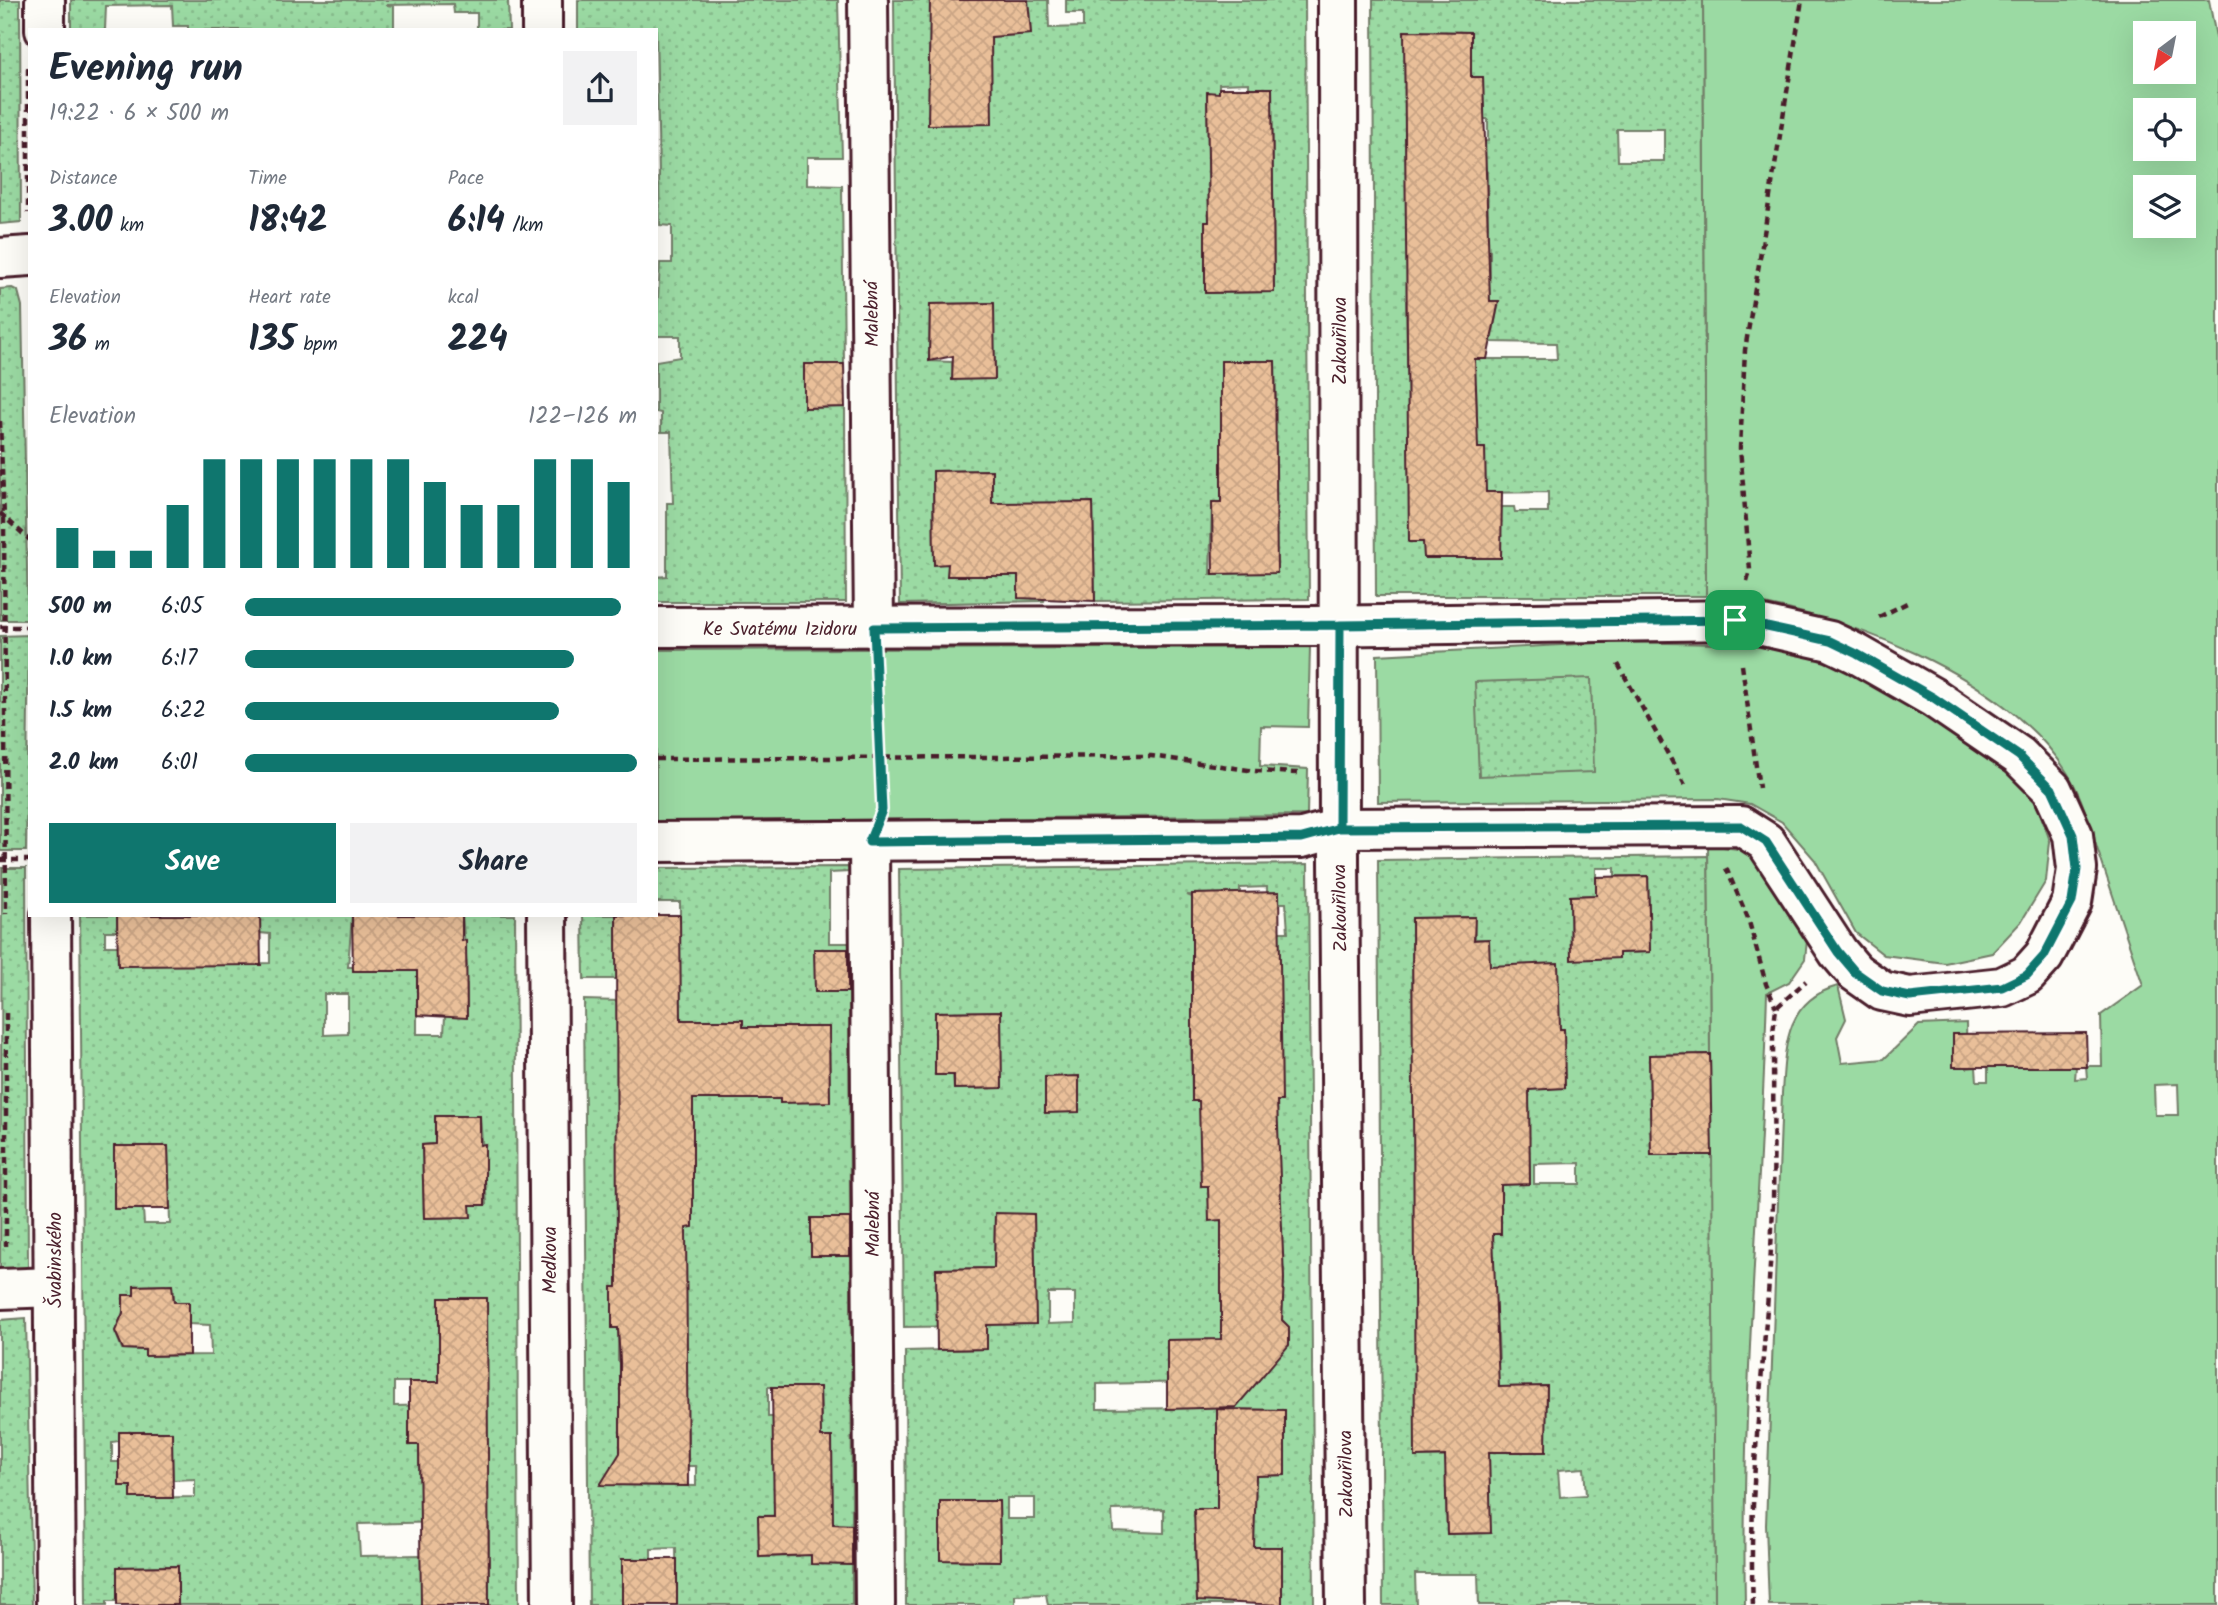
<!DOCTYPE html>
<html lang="en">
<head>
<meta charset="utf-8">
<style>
  :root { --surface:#fff; --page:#f2f2f3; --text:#1f2937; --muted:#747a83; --accent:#0f766e }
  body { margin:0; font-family:Kalam,sans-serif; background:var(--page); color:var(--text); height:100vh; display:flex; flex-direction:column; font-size:26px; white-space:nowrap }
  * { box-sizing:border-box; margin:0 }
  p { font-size:23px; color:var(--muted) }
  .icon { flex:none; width:38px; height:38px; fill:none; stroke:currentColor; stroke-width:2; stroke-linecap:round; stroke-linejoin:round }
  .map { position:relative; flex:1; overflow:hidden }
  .panel { position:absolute; left:28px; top:28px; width:630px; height:889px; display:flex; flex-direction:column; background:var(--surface); border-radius:0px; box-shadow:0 7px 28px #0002 }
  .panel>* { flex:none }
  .needle { width:46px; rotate:212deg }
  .tools { position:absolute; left:2133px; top:21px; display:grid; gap:14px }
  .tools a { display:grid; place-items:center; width:63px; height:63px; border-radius:0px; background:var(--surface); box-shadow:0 7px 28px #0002; font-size:35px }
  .pin { position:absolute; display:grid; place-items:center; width:60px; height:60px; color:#fff; margin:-30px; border-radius:14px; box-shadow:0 4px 10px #0006 }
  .round { display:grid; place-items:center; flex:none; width:74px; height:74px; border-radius:0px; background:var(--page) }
  .headline { display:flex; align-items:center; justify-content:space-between; height:119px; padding:0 21px }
  h1 { font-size:38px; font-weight:700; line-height:52px }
  .figures { display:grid; grid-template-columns:repeat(3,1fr); gap:10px; height:119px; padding:7px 21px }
  .figures div { display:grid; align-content:center }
  .figures b { font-size:35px; font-weight:700 }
  .figures small { font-size:19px; font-weight:400 }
  .figures p { font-size:19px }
  .chart { height:196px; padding:14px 21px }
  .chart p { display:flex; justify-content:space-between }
  .chart svg { width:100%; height:126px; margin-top:7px; stroke:var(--accent); stroke-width:6 }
  .action { display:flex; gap:14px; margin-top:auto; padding:14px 21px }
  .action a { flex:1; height:80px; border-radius:0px; background:var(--accent); color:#fff; font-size:28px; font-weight:700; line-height:80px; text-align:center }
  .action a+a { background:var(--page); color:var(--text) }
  ul { padding:0 21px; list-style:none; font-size:23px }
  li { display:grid; grid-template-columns:112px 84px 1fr; align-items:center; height:52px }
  li i { height:18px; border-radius:9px; background:var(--accent) }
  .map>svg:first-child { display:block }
  .grass { fill:#9bdaa3; stroke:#727c67; stroke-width:2; fill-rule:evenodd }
  .park { fill:url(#park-dots); stroke:#727c67; stroke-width:2; fill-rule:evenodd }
  .building { fill:url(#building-cross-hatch); stroke:#4a1f2b; stroke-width:2 }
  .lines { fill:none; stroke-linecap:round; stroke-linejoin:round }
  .minor-casing { stroke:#4a1f2b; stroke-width:44 }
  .path { stroke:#4a1f2b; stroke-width:4.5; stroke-dasharray:7 5; stroke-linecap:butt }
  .minor { stroke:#fdfcf7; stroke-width:38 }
  .route-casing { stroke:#fff; stroke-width:14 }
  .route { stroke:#0f766e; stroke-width:9 }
  .labels { text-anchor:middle; stroke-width:5; stroke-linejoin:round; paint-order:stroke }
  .street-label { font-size:19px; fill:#4a1f2b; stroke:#fdfcf7 }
</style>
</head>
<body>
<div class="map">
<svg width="2218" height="1605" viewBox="0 0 2218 1605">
  <defs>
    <pattern id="park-dots" width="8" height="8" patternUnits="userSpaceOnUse" patternTransform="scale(1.75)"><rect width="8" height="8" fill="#9bdaa3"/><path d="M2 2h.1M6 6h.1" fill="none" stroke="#87bb8c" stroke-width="1.8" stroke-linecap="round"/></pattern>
    <pattern id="building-cross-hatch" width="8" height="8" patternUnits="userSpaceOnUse" patternTransform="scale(1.75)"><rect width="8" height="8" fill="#e9bf99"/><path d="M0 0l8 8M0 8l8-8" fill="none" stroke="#c9a484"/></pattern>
  </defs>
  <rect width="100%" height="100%" fill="#fdfcf7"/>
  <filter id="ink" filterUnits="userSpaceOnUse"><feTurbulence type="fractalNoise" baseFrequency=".0143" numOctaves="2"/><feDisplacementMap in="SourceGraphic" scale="14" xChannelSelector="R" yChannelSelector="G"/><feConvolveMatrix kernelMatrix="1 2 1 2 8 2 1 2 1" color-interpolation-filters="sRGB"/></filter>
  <g filter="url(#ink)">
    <!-- grass -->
    <g class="grass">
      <path d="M1703 0H2209L2218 48V1605H1769L1766 1525 1782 1093C1785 1047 1785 1000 1838 986L1846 1019 1837 1037 1842 1063 1884 1059 1919 1025 1966 1023 1967 1068 1976 1067 1977 1081H1988V1067H2076L2075 1079 2087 1078 2086 1066H2102L2101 1015 2143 985C2128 942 2114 898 2099 854 2092 834 2087 813 2078 793 2026 677 1825 604 1706 596ZM2146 33H2184V72H2146ZM2146 110H2184V149H2146ZM2146 187H2184V226H2146ZM2178 1084 2179 1115H2155L2154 1085Z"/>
      <path d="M1616 642 1769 645 1861 673 2000 761 2034 796 2050 841 2046 881 2021 922 1992 953 1945 963 1884 955 1856 933 1815 860 1782 822 1750 804 1718 799 1378 802 1377 655Z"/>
      <path d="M1310 647 1308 727 1261 726 1260 766 1308 769 1307 815 656 822V650Z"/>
      <path d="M1708 845 1745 850 1772 871 1808 931 1805 959 1789 982 1767 993C1761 1197 1741 1401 1745 1605H1715Z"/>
    </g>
    <!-- park -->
    <g class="park">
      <path d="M0 0H20L21 222 0 224Z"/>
      <path d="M71 0H508L509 30H477V13H454L453 4 386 5 394 6V30H188V26H173L172 5 106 6 105 30H71Z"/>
      <path d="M578 0H838L842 157H807V185L842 186 844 364 805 365V408L845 407 846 602H656V577L667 576V503H673L671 432H661V413L656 412V361L680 357V336H656L660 263H672V226L660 225 656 30H578Z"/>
      <path d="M894 0H930V12L1031 34 1029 8 1021 0H1048L1049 28 1083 27V13H1066V0H1305L1309 599 1095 601 1093 503H1044L1018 522V598H1045L1044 601 900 604ZM1249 83V88H1272L1274 292 1205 293V222H1209L1207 93H1219V84ZM993 303 995 379H953L952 362 929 361 930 304ZM1275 361 1276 400 1222 401 1221 362ZM992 470 993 564 981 576H948V564H934L933 471ZM1212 502H1223L1277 572 1210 574Z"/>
      <path d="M1373 0H1703L1706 596H1376ZM1405 31 1471 32V77H1483V95L1471 119H1488V141L1406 146ZM1617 129H1664V161H1618ZM1487 172 1488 226H1473V250H1490V277L1473 278 1406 173ZM1406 301H1499L1491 342 1556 343 1557 359H1461V385H1476L1477 413 1408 412ZM1548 492V512H1515L1514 507H1502L1423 542H1409L1471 493Z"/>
      <path d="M12 288 18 291 22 306 28 620H0V289Z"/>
      <path d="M29 635 26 851H0V636Z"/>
      <path d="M1591 678 1594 772 1479 776 1475 682Z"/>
      <path d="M1708 856 1710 1054 1649 1055 1651 1155H1712L1715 1605H1479L1478 1574H1415L1416 1605H1383L1378 860ZM1596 868H1615V876H1648L1650 952 1619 953V958L1571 955 1570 896 1596 895ZM1474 917 1475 939H1489L1485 1038 1413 1040 1412 918ZM1529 1145 1530 1178 1494 1180ZM1580 1163V1184H1534V1164ZM1415 1334 1498 1335 1499 1362 1489 1363 1478 1456 1416 1457ZM1547 1386V1406L1502 1408V1387ZM1584 1468 1586 1495 1560 1497 1558 1470ZM1446 1486 1491 1533 1447 1534Z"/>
      <path d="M1308 864 1314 1605H1282V1547H1195L1197 1601H1231V1605H1048L1046 1594 1015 1595V1605H906L905 1351 987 1349 986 1326 904 1327 899 869ZM1267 887V893L1279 903H1286L1288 932H1278L1187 895 1240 896V888ZM1001 1011V1088L954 1089 953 1075H935V1012ZM1191 1040H1203L1281 1100 1192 1101ZM1079 1077V1112H1045ZM1208 1186 1281 1218 1210 1220ZM995 1214H1034L1035 1292 937 1318 936 1269 994 1268ZM1221 1269H1284L1282 1320 1289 1327V1345L1221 1303ZM1048 1293H1075V1323L1048 1324ZM1197 1382V1408L1097 1409V1384ZM1217 1409 1285 1410V1475L1256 1476 1255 1489 1217 1488ZM1007 1498H1035V1519H1007ZM940 1501H999L1000 1561 940 1560ZM1164 1509V1533L1113 1531 1112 1510Z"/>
      <path d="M848 867 849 872 829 873V943H849V949L815 950V992H849L850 1218 811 1219 812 1256H851L852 1525 811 1524V1563L852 1565V1605H677L676 1548 651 1549V1559H622V1605H589L584 1000 620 1001V979H584L583 915H616L680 971V902H656V868ZM783 1027H803L829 1033 830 1102H780L779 1034ZM641 1158H693V1227H617ZM612 1287H618L687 1361H618V1328H613ZM820 1387 821 1416 768 1417V1387ZM621 1427H688V1466H696V1486L621 1485ZM797 1515 799 1556 760 1557 758 1516Z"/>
      <path d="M2 868H26L28 1269 0 1270Z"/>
      <path d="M80 915H117V931H105V946H118V966L270 963V934L260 933V915H352L348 967H381L382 971 467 966 462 915H515L519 1605H489V1528H450L449 1522 358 1524 360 1556 422 1555 421 1605H178L177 1566 117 1567V1601H107V1605H86ZM417 984H467V1017L445 1016 444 1034H417ZM324 994H348V1034L324 1035ZM435 1116H480L487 1204 470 1205V1217L424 1218 422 1145 435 1144ZM168 1146 170 1224H144L143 1209ZM165 1285 166 1292H174V1302H189V1324L210 1325 211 1355 145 1356V1350L122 1349 115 1331 123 1313V1295H134V1286ZM486 1298 487 1362H439V1299ZM394 1382H439L440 1405 394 1406ZM485 1417 488 1479 419 1480V1445H409ZM119 1432H171L173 1480 195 1479V1497L131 1498V1486H119V1462H112V1442L119 1441Z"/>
      <path d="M26 1318 32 1605H0V1320Z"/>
    </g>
    <!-- building -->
    <g class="building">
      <path d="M930 0H1028L1031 34 991 37 992 124 928 125Z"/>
      <path d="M1404 31 1471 32V77H1483L1490 301H1499L1487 359H1475L1478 448H1485L1486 492H1502L1501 558H1424L1423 542H1409Z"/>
      <path d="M1219 88H1272L1274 292 1205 293V222H1209L1207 92 1219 93Z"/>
      <path d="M994 303 995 379 952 380 953 356 929 361 930 304Z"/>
      <path d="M1221 361H1275L1277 573 1213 574 1212 502H1221Z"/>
      <path d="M804 364H844L845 407 804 408Z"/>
      <path d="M992 470V503L1093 502 1095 601 1018 598V576H947L948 564 934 565 933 471Z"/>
      <path d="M1648 876 1650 952 1619 953V958L1571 960 1570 896 1596 895V877Z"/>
      <path d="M1279 892 1282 1101H1277L1284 1279 1282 1320 1289 1327V1345L1236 1407 1167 1409V1340L1221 1339V1220L1209 1221 1208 1186H1201L1199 1101H1192V894Z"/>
      <path d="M117 915H260L261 965 118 966Z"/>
      <path d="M352 915H462V941L466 940 467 1018 417 1015V971H353Z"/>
      <path d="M616 915H680L681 1020H743V1027H829L830 1102 780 1103V1099H693V1227L686 1228 688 1486 600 1485 620 1453V1361L618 1328H612V1287H617Z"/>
      <path d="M1475 917 1474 940 1489 939 1490 966 1558 963 1560 1029H1564L1565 1088 1529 1090 1530 1184 1501 1185V1234H1493L1499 1387 1547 1386 1546 1452H1489L1491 1533 1447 1534 1445 1456 1415 1457 1412 918Z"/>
      <path d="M814 949H848V992H815Z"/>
      <path d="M1001 1011 1002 1088 954 1089V1075H935V1012Z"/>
      <path d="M2086 1033 2087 1067H1953V1034Z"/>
      <path d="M1710 1054 1712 1155H1651L1649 1055Z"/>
      <path d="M1079 1076V1112L1045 1113V1077Z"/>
      <path d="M435 1116H480V1145L485 1144V1205H470L471 1217 424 1218 422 1145 435 1144Z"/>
      <path d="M114 1146H168L170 1209H114Z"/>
      <path d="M995 1213 1034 1214 1036 1324 987 1325V1349L937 1350 936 1269 994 1268Z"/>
      <rect x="811" y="1218" width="39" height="38"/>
      <path d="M172 1285 174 1302H189V1355L145 1356V1350L123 1349 115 1331 123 1313V1295H134V1286Z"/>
      <path d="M439 1298H487L489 1605H421L419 1445H409V1382H439Z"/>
      <path d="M772 1387H820L821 1437H832L833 1524 852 1525V1565L811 1564V1555L759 1557 758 1516H774Z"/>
      <path d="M1217 1409 1285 1410V1475L1256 1476 1254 1547H1282V1605L1197 1601 1194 1509H1217Z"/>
      <path d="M119 1432H172L173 1498H131V1486H119Z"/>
      <path d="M940 1501H999L1000 1561 940 1560Z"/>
      <rect x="622" y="1559" width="55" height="46"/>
      <path d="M178 1566V1605H117V1567Z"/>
    </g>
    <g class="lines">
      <defs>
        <g id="minor">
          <path d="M45 0V30"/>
          <path d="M542 0V30"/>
          <path d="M868 0 874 628"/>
          <path d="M1338 0 1339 863 1346 1605"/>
          <path d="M0 258 30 256"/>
          <path d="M656 627 1314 626 1736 620 1830 641 1857 654 1934 698 2019 756 2052 789 2073 835 2077 869 2072 902 2044 956 2027 975 2002 987 1910 997 1882 991 1855 972 1838 952 1766 842 1741 826 1339 828 1302 838 656 842"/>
          <path d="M869 842 875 1605"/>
          <path d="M51 915 56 1605"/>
          <path d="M547 915 552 1605"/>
          <path d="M0 1289 54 1287"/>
        </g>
      </defs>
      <!-- minor casing -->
      <use href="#minor" class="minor-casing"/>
      <!-- path -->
      <g class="path">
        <path d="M28 68V213"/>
        <path d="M0 421 4 517 6 914"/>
        <path d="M0 513 30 540"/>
        <path d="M1747 581 1750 570 1740 448 1745 350 1802 0"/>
        <path d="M1879 617 1909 602"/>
        <path d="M0 627H30"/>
        <path d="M1618 664 1685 785"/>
        <path d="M1742 665 1759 788"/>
        <path d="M877 667 881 798"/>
        <path d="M656 759 1151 756 1255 771 1298 773"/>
        <path d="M0 860H30"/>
        <path d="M1726 868 1748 918 1766 984 1776 1008"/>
        <path d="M6 1013V1246"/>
        <path d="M1753 1605C1747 1471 1769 1337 1773 1203 1774 1146 1773 1089 1773 1033L1776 1008 1806 981"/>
      </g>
      <!-- minor -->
      <use href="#minor" class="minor"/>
    </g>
  </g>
  <g class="lines" filter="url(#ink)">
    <defs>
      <path id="route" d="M1735 620 1340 625 1339 828 1302 838 869 842 882 810 874 628 1340 625 1339 828 1741 826 1766 842 1838 952 1855 972 1882 991 1910 997 2002 987 2027 975 2044 956 2072 902 2077 869 2073 835 2052 789 2019 756 1934 698 1857 654 1830 641 1735 620"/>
    </defs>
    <!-- route casing -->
    <use href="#route" class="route-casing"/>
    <!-- route -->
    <use href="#route" class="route"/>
  </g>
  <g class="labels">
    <!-- street labels -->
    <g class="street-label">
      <text transform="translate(871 314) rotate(-91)" y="7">Malebná</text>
      <text transform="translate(1339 341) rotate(-90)" y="7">Zakouřilova</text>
      <text x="780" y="635">Ke Svatému Izidoru</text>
      <text transform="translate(1339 908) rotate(-91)" y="7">Zakouřilova</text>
      <text transform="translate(872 1224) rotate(-90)" y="7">Malebná</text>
      <text transform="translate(54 1260) rotate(-90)" y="7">Švabinského</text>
      <text transform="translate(549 1260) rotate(-90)" y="7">Medkova</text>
      <text transform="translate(1345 1474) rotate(-91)" y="7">Zakouřilova</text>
    </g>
  </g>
</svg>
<div class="tools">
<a><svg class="needle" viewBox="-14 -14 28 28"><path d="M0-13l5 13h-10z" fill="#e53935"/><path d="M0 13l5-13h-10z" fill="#747a83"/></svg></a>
<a><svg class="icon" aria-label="locate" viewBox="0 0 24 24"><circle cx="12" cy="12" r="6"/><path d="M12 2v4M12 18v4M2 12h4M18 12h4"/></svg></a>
<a><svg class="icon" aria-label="layers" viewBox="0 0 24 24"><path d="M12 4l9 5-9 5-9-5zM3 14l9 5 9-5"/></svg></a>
</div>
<div class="pin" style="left:1735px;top:620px;background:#1e9e55"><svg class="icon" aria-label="arrive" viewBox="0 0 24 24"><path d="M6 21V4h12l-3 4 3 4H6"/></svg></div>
<section class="panel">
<div class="headline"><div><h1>Evening run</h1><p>19:22 · 6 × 500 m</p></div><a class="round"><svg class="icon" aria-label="share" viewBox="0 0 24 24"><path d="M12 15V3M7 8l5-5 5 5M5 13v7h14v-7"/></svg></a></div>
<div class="figures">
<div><p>Distance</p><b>3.00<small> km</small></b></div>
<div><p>Time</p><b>18:42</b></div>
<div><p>Pace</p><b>6:14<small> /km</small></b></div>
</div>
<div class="figures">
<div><p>Elevation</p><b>36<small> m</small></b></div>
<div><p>Heart rate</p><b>135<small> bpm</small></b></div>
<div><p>kcal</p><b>224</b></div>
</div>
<div class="chart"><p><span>Elevation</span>122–126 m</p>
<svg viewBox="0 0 160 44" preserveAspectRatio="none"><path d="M5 44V30M15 44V38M25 44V38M35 44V22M45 44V6M55 44V6M65 44V6M75 44V6M85 44V6M95 44V6M105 44V14M115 44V22M125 44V22M135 44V6M145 44V6M155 44V14"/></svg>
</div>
<ul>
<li><b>500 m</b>6:05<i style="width:96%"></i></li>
<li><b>1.0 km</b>6:17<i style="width:84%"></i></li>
<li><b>1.5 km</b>6:22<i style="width:80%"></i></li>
<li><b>2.0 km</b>6:01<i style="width:100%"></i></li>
</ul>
<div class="action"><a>Save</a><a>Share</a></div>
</section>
</div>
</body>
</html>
